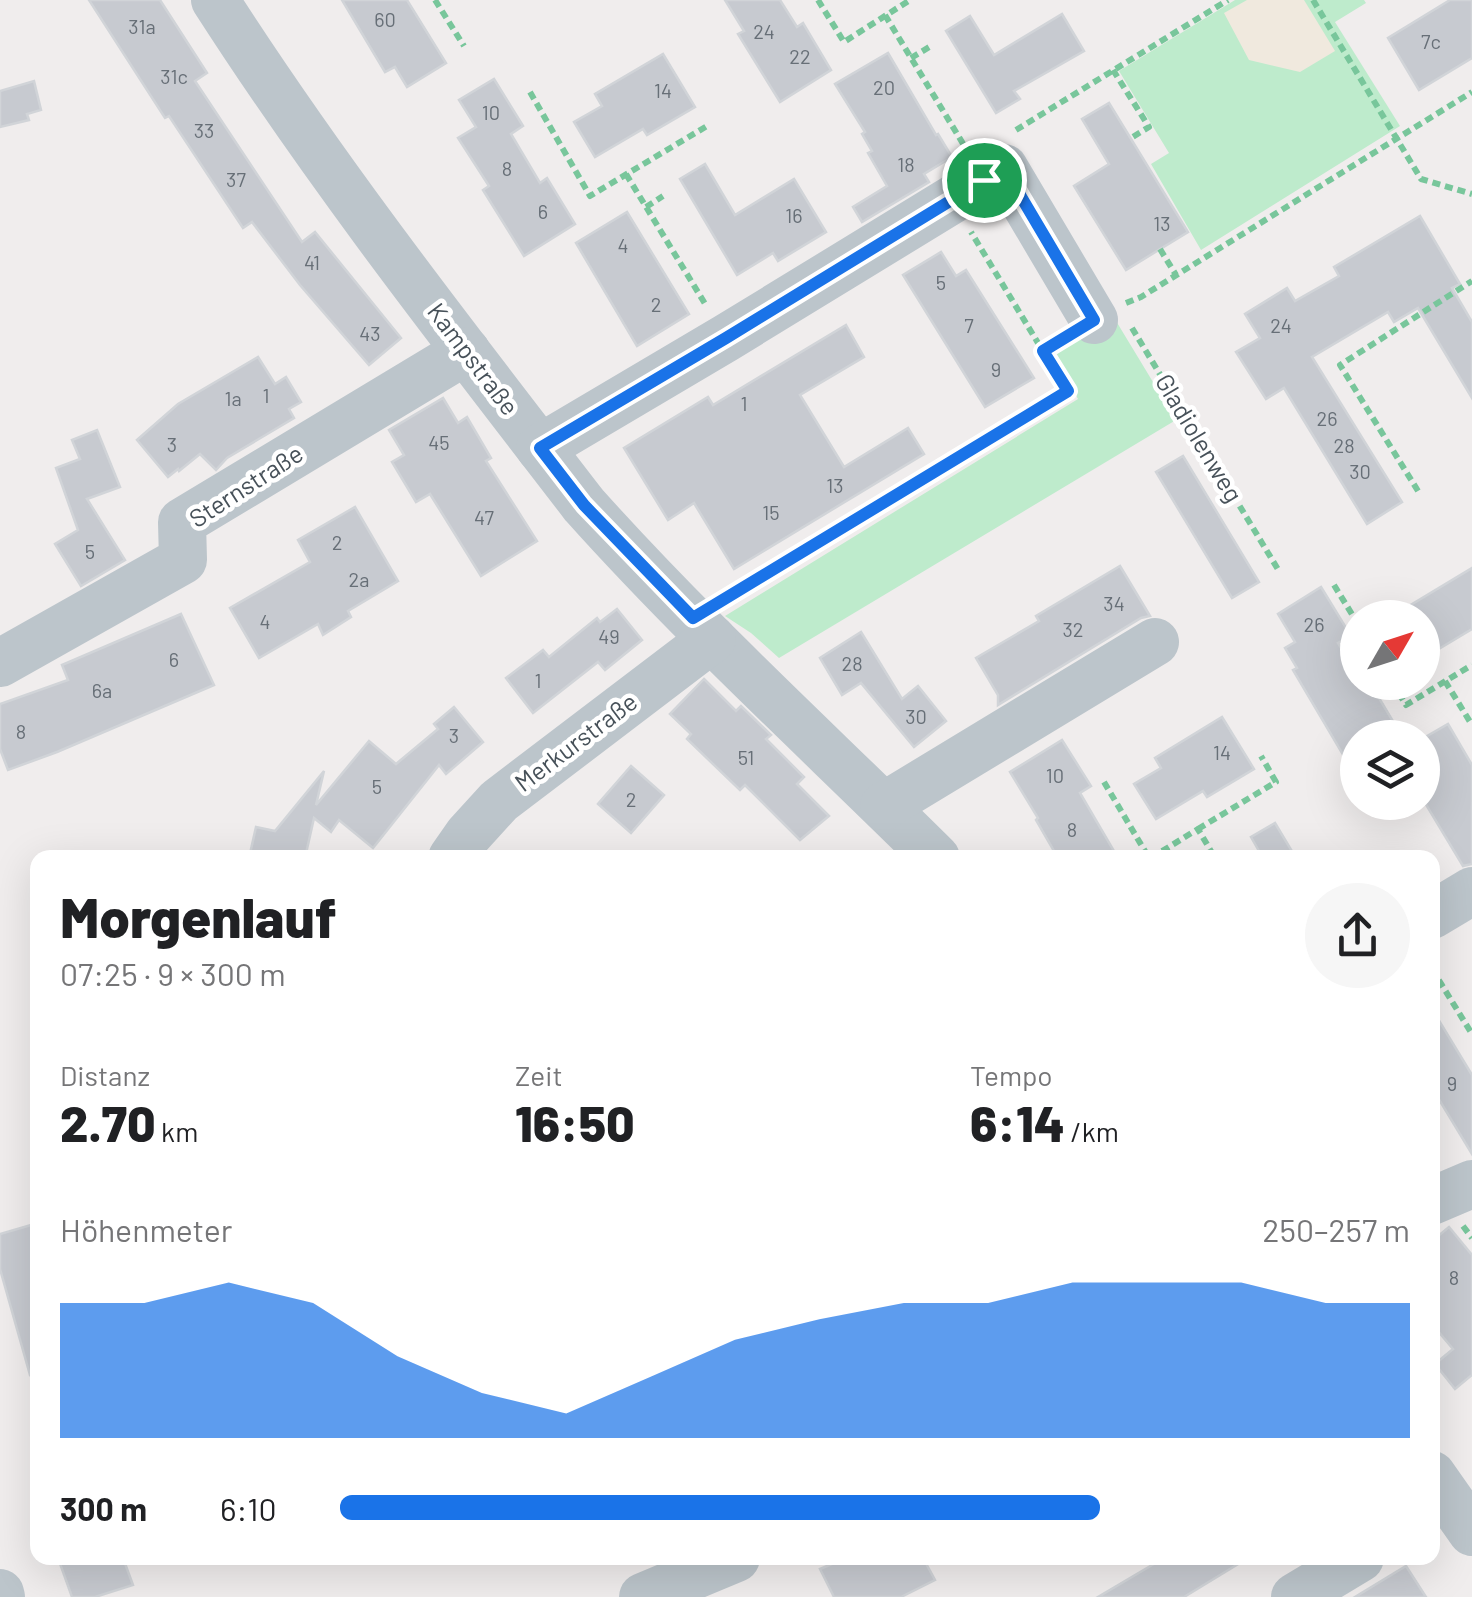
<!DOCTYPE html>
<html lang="de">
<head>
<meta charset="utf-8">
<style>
  :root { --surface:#fff; --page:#f6f6f6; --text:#202124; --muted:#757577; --accent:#1a73e8 }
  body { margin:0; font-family:Barlow,sans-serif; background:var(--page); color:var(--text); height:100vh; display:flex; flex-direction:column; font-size:38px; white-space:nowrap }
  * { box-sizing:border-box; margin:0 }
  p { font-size:32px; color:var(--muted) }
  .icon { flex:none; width:55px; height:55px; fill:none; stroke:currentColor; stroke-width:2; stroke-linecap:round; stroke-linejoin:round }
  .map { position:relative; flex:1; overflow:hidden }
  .side { position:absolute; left:30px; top:850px; width:1410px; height:715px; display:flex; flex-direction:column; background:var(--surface); border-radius:20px; box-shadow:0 10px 40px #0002 }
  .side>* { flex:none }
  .needle { width:65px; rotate:51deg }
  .tools { position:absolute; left:1340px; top:600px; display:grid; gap:20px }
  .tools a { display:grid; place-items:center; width:100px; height:100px; border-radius:50%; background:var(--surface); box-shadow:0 10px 40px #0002; font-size:50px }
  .pin { position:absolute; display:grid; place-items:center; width:85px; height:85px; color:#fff; margin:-42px; border:5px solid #fff; border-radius:50%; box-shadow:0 2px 10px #0007 }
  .round { display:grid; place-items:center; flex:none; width:105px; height:105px; border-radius:52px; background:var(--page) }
  .summary { display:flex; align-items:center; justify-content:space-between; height:170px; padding:0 30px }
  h1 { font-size:55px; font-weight:800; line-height:75px }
  .figures { display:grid; grid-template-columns:repeat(3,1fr); gap:15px; height:170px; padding:10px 30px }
  .figures div { display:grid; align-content:center }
  .figures b { font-size:50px; font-weight:800 }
  .figures small { font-size:28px; font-weight:400 }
  .figures p { font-size:28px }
  .chart { height:280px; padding:20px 30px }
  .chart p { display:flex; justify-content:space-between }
  .chart svg { width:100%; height:180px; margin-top:10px; fill:var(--accent); opacity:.7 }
  ul { padding:0 30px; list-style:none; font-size:32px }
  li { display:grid; grid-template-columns:160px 120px 1fr; align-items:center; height:75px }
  li i { height:25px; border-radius:12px; background:var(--accent) }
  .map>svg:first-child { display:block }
  .green { fill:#beebcc }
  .sand { fill:#f0e9de }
  .building { fill:#c7cad0; stroke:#d1d4d8; stroke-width:2.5 }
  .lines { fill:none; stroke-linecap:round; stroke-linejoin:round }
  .path { stroke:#78c69b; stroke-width:6; stroke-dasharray:8 5; stroke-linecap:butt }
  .minor { stroke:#bcc5cb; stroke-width:48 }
  .route-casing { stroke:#fff; stroke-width:20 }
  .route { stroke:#1a73e8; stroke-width:12 }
  .labels { text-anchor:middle; stroke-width:9; stroke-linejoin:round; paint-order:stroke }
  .number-label { font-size:20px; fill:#676f77 }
  .street-label { font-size:25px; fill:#475159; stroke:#fff }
</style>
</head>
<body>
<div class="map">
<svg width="1472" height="1597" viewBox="0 0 1472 1597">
  <rect width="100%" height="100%" fill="#f0eded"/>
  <!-- green -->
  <g class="green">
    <path d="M1235 0H1364L1366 3 1335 22 1400 126 1201 250 1151 164 1169 153 1119 71Z"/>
    <path d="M1113 316 1176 420 779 658 751 633 725 616 1078 399 1052 353Z"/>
  </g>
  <!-- sand -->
  <path class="sand" d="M1247 0H1304L1335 51 1300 72 1249 60 1224 13Z"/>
  <!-- building -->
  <g class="building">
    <path d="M89 0H160L207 73 195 81 302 242 315 232 401 338 369 365 300 285 252 222 243 228 169 116 165 118Z"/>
    <path d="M342 0H407L446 63 407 87 395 67 385 72Z"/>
    <path d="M725 0H780L797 27 803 23 831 70 780 102 738 34 744 31Z"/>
    <path d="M1450 0H1472V58L1419 90 1388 38Z"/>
    <path d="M1062 14 1084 51 1014 91 1020 99 996 113 946 31 970 16 994 55Z"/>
    <path d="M888 53 936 135 938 134 952 157 924 174 929 182 862 222 853 207 887 186 868 153 872 151 862 134 865 132 835 84Z"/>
    <path d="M663 54 695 107 647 135 643 129 595 157 574 122 602 106 595 94Z"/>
    <path d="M494 79 523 126 511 134 540 183 547 178 575 224 524 256 483 190 489 186 458 138 476 127 459 100Z"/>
    <path d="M34 81 41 110 27 114 29 120 0 127V91Z"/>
    <path d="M1109 103 1188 232 1126 270 1074 186 1109 164 1082 119Z"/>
    <path d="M705 164 735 215 794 179 826 232 778 261 773 253 737 275 680 179Z"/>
    <path d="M627 212 689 314 637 346 576 243Z"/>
    <path d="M1420 216 1460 284 1452 288 1472 322V398L1418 308 1394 322 1388 312 1312 357 1402 502 1367 524 1284 388 1266 399 1236 352 1260 338 1245 314 1287 288 1295 301 1339 276 1334 267Z"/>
    <path d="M941 252 956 276 966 270 1034 378 985 407 903 275Z"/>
    <path d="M846 325 864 357 800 395 844 467 908 428 924 454 734 569 694 503 668 520 624 448 708 397 713 405Z"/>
    <path d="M258 357 275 384 286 377 301 402 289 409 294 418 227 458 216 470 200 454 179 471 178 469 168 477 137 440 178 404Z"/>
    <path d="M443 398 458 423 467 417 491 458 486 461 537 541 481 576 430 494 416 502 392 462 404 455 389 430Z"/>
    <path d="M97 430 120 487 87 499 125 560 81 586 55 544 78 530 56 468 80 459 72 440Z"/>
    <path d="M1183 456 1259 582 1232 598 1156 472Z"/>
    <path d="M355 507 398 581 348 611 351 617 323 635 318 624 259 658 230 608 310 562 298 540Z"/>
    <path d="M1120 566 1150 616 1141 618 998 705V695L976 658 1039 621 1036 616Z"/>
    <path d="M1472 568V629L1422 659V618H1389Z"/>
    <path d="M1321 587 1351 636 1338 643 1358 676V682H1361L1367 691 1373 688 1403 738H1358V780L1293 670 1297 668 1285 648 1295 642 1278 614Z"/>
    <path d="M617 609 642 640 605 670 598 662 533 713 506 678 543 650 549 657 597 618 600 622Z"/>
    <path d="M181 614 214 685 57 752 8 770 0 749V704L68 680 62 665Z"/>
    <path d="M861 632 902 699 918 686 946 721 914 747 861 683 842 695 820 658Z"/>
    <path d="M704 679 736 711 741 706 771 735 766 739 804 777 797 784 829 816 800 840 745 785 740 790 687 739 691 734 670 714Z"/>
    <path d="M454 707 483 742 446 774 439 765 373 848 339 820 331 832 314 818 305 858H249L256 827 275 831 324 771 316 805 369 741 396 764 438 729 434 724Z"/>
    <path d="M1222 717 1254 769 1207 797 1203 791 1156 819 1134 784 1161 768 1155 758Z"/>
    <path d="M1448 724 1472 765V864L1463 866 1422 798V739Z"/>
    <path d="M1062 740 1091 786 1080 793 1118 858H1058L1036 820 1038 818 1010 772Z"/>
    <path d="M631 766 664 795 631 833 598 804Z"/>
    <path d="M1275 823 1296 858H1263L1251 837Z"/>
    <path d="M1432 1009 1472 1075V1154L1432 1088Z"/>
    <path d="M38 1223V1373L30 1375 0 1269V1234Z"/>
    <path d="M1449 1227 1472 1255V1375L1455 1389 1435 1364 1453 1349 1432 1324V1241Z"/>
    <path d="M58 1558H123L133 1585 95 1597H72Z"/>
    <path d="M846 1558H923L935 1580 901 1597H834L820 1569Z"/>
    <path d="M1164 1558H1248L1184 1597H1098Z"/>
    <path d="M1406 1566 1426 1597H1355Z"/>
  </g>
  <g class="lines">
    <!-- path -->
    <g class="path">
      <path d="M435 0 464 46"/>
      <path d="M818 0 844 42 910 0"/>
      <path d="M1313 0 1421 179 1472 194"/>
      <path d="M885 15 965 147"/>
      <path d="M911 58 931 46"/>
      <path d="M1113 70 1149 127 1131 138"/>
      <path d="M530 92 590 196 707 126"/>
      <path d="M1016 130 1228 0"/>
      <path d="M626 174 707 307"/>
      <path d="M646 207 663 196"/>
      <path d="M1160 249 1176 275"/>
      <path d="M1126 303 1141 297 1472 92"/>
      <path d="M1132 328 1279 571"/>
      <path d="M1043 351 1063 339"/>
      <path d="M1418 491 1340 365 1472 281"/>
      <path d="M1334 585 1358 624"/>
      <path d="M724 600 1067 391 971 232"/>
      <path d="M1445 681 1472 725"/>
      <path d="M1392 682 1406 705 1472 665"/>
      <path d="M1104 782 1149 858"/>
      <path d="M1198 829 1276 782 1261 756"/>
      <path d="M1151 858 1198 829 1215 858"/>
      <path d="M1432 969 1472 1034"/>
      <path d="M1463 1226 1472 1238"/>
    </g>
    <!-- minor -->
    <g class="minor">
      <path d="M215 0C328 176 457 340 584 505 695 629 818 741 936 858"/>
      <path d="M540 448 726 338 1004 168 1094 320"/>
      <path d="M0 663 183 560 182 522 466 351"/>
      <path d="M884 806 1155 642"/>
      <path d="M452 858 468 835 499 801 712 639"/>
      <path d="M1432 915 1472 891"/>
      <path d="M1432 1201 1472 1184"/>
      <path d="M1432 1475 1472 1532"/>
      <path d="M0 1593 1 1597"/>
      <path d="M643 1597 736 1558"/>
      <path d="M1295 1597 1360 1558"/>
    </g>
  </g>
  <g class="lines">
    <defs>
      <path id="route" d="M1004 168 1094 320 1043 351 1068 391 693 618 584 505 540 448 726 338Z"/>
    </defs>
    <!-- route casing -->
    <use href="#route" class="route-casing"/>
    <!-- route -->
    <use href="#route" class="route"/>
  </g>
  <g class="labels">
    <!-- number labels -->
    <g class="number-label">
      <text x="385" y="27">60</text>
      <text x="142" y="34">31a</text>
      <text x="764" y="39">24</text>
      <text x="1431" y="49">7c</text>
      <text x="800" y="64">22</text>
      <text x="174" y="84">31c</text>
      <text x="884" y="95">20</text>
      <text x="663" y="98">14</text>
      <text x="491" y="120">10</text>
      <text x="204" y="138">33</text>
      <text x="906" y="172">18</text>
      <text x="507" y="176">8</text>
      <text x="236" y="187">37</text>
      <text x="543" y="219">6</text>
      <text x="794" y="223">16</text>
      <text x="1162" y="231">13</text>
      <text x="623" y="253">4</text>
      <text x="312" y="270">41</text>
      <text x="941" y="290">5</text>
      <text x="656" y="312">2</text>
      <text x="969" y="333">7</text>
      <text x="1281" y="333">24</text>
      <text x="370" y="341">43</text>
      <text x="996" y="377">9</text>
      <text x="266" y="403">1</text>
      <text x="233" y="406">1a</text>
      <text x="744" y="411">1</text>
      <text x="1327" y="426">26</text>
      <text x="439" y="450">45</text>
      <text x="172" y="452">3</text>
      <text x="1344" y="453">28</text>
      <text x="1360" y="479">30</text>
      <text x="835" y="493">13</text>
      <text x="771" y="520">15</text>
      <text x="484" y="525">47</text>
      <text x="337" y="550">2</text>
      <text x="90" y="559">5</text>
      <text x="359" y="587">2a</text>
      <text x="1114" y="611">34</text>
      <text x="265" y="629">4</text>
      <text x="1314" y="632">26</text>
      <text x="1073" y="637">32</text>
      <text x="609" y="644">49</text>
      <text x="174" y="667">6</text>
      <text x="852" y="671">28</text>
      <text x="538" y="688">1</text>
      <text x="102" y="698">6a</text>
      <text x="916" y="724">30</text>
      <text x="21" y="739">8</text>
      <text x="454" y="743">3</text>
      <text x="1222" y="760">14</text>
      <text x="746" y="765">51</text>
      <text x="1055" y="783">10</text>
      <text x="377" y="794">5</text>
      <text x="631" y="807">2</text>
      <text x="1072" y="837">8</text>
      <text x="1452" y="1091">9</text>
      <text x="1454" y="1285">8</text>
    </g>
    <!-- street labels -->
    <g class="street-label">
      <text transform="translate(473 359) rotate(53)" y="9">Kampstraße</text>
      <text transform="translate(1199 438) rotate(59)" y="9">Gladiolenweg</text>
      <text transform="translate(246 486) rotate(-33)" y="9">Sternstraße</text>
      <text transform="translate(576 742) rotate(-37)" y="9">Merkurstraße</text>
    </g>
  </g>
</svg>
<div class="tools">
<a><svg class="needle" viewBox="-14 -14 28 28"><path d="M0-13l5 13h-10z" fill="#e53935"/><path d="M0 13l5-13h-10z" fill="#757577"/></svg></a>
<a><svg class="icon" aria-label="layers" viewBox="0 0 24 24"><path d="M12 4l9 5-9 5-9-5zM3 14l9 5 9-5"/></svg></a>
</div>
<div class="pin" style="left:984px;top:180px;background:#1e9e55"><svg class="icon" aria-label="arrive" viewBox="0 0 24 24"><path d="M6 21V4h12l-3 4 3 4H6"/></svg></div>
<section class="side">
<div class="summary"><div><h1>Morgenlauf</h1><p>07:25 · 9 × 300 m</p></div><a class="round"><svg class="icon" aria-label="share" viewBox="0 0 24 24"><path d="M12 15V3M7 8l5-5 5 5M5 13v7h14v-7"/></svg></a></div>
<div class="figures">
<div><p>Distanz</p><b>2.70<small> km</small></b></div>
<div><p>Zeit</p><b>16:50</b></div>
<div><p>Tempo</p><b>6:14<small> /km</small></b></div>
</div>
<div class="chart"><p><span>Höhenmeter</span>250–257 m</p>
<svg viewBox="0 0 160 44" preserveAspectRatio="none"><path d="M0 44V11L10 11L20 6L30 11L40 24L50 33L60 38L70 29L80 20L90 15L100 11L110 11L120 6L130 6L140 6L150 11L160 11V44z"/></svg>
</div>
<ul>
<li><b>300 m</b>6:10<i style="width:71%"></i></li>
</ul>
</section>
</div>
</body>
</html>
